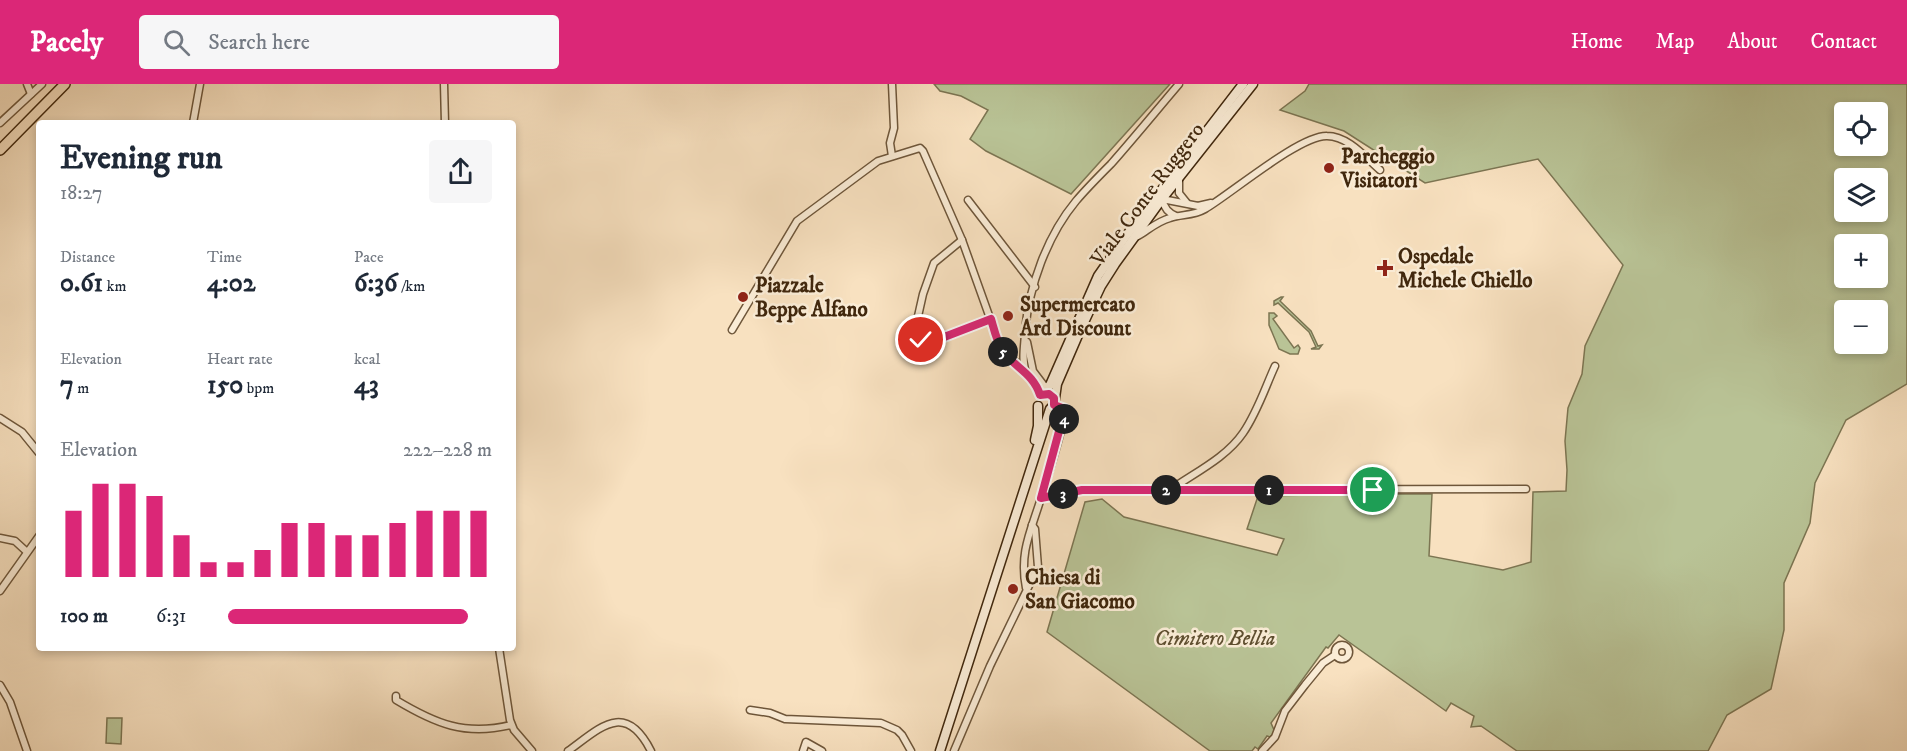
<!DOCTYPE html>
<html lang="en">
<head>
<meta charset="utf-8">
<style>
  :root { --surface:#fff; --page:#f6f6f7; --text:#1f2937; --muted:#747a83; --accent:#db2777 }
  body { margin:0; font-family:"IM FELL DW Pica",serif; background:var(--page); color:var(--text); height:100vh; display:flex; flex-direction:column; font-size:22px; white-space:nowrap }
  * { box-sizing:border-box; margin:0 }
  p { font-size:20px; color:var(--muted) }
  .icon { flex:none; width:33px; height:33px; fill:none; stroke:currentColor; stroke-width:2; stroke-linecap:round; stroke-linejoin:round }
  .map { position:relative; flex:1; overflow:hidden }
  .side { position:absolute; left:36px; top:36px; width:480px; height:531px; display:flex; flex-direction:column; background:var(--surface); border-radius:6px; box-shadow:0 3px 9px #0003 }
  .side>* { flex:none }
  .fabs { position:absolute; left:1834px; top:18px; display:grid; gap:12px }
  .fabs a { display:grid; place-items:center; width:54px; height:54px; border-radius:6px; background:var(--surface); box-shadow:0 3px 9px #0003; font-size:30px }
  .pin { position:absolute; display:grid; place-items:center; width:51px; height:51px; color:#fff; margin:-26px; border:3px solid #fff; border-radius:50%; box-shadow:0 2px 6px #0007 }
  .km { position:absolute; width:30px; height:30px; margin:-15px; border-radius:50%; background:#222; color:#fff; font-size:16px; line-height:30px; text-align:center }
  .round { display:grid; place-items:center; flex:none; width:63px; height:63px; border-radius:6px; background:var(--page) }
  .summary { display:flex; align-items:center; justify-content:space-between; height:102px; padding:0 24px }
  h1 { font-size:33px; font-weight:700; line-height:45px }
  .stats { display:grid; grid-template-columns:repeat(3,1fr); gap:9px; height:102px; padding:6px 24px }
  .stats div { display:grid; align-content:center }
  .stats b { font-size:26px; font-weight:700 }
  .stats small { font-size:16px; font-weight:400 }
  .stats p { font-size:16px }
  .chart { height:168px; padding:12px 24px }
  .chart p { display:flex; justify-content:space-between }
  .chart svg { width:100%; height:108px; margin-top:6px; stroke:var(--accent); stroke-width:6 }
  ul { padding:0 24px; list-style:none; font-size:20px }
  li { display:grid; grid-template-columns:96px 72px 1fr; align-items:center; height:45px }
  li i { height:15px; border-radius:8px; background:var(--accent) }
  header { display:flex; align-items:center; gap:36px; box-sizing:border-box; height:84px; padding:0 30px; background:var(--accent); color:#fff }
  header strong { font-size:28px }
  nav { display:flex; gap:33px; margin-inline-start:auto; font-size:21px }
  .search { width:420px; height:54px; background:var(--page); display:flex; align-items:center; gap:15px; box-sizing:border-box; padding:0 21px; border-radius:6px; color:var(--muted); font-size:22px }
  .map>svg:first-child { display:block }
  .green { fill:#b9c396; stroke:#7c7552; stroke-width:1.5; fill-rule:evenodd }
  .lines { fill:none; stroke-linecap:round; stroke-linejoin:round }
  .minor-casing { stroke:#6e563a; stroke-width:9 }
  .secondary-casing { stroke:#40270d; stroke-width:11 }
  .primary-casing { stroke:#40270d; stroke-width:12 }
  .minor { stroke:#faecd6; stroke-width:6 }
  .secondary { stroke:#faecd6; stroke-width:8 }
  .primary { stroke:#f8e1c0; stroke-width:9 }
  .route-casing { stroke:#fff; stroke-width:12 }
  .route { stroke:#db2777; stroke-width:8 }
  .poi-dot { fill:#8f2418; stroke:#faecd6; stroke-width:2 }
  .labels { text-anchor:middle; stroke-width:5; stroke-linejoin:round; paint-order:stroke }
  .poi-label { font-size:21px; font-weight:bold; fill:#40270d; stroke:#faecd6; text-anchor:start }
  .street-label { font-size:21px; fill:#40270d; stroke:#faecd6 }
  .park-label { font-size:21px; font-style:italic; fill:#5e4e2f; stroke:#faecd6 }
</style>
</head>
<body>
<header>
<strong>Pacely</strong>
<div class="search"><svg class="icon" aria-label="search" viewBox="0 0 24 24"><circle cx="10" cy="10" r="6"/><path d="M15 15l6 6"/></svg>Search here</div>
<nav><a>Home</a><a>Map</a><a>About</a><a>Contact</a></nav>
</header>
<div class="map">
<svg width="1907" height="667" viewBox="0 0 1907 667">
  <rect width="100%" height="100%" fill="#f8e1c0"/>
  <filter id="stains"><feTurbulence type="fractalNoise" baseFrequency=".00333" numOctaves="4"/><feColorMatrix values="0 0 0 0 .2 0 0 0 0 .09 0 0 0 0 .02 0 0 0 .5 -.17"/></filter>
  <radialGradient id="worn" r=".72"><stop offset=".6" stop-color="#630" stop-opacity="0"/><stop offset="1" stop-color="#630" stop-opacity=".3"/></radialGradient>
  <!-- green -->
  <g class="green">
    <path d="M934 0H1170L1071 110 986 67 970 55 988 26 961 12 940 7Z"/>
    <path d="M1309 0H1907V300L1846 336 1815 399 1810 439 1784 499V546L1771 605 1727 631 1708 667H1517L1481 642 1471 643 1474 632 1451 619 1446 627 1339 551 1328 564 1326 563 1271 639 1275 648 1270 653 1267 652 1258 665 1255 663 1252 667H1210L1047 548 1085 418 1102 415 1124 433 1277 471 1284 455 1247 445 1258 412 1372 410 1373 412 1384 413 1386 410H1432L1429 472 1503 486 1531 478 1533 408 1566 407 1567 386 1565 357 1568 324 1582 290 1585 262 1623 181 1538 75 1425 99 1344 47 1280 26 1305 7ZM1845 28H1878V62H1845ZM1845 94H1878V128H1845ZM1845 160H1878V194H1845ZM1845 226H1878V260H1845Z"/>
    <path d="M1281 213H1283L1280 217 1311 247 1318 262 1322 261 1319 265H1311L1316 263 1309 248 1278 219 1274 221V217Z"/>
    <path d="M1269 229H1274L1277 232 1273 235 1294 264 1298 261 1300 264 1298 270H1290L1279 265 1269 241Z"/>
    <path d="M107 634H122L121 660 106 659Z"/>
  </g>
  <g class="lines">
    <defs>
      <g id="minor">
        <path d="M27 0 31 10"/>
        <path d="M444 0 445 39"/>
        <path d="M0 39 42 0"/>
        <path d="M193 39 200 0"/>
        <path d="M892 72 890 59 894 44 892 0"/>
        <path d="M1179 94V109L1187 119"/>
        <path d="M1162 115 1198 122 1211 119"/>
        <path d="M1162 115C1164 124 1168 129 1176 132"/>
        <path d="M968 116 1035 203"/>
        <path d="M1138 152C1148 146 1158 137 1170 134 1182 130 1193 132 1205 125 1232 109 1300 51 1327 52 1348 52 1365 73 1380 86"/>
        <path d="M962 156 934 179 923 210 914 250 925 260 991 235"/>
        <path d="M732 246 797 137 878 77 920 64 923 67 962 156 1001 265 1026 287"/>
        <path d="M1027 258 1033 287 1052 312"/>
        <path d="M1040 311C1037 302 1030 296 1026 288 1021 276 1025 259 1025 247 1029 202 1047 152 1076 117 1087 104 1099 92 1111 80 1134 54 1156 27 1179 0"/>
        <path d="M0 334 22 348 39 369"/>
        <path d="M1170 406C1194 389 1226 374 1243 349 1257 329 1265 304 1275 282"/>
        <path d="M1041 414 1082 406 1526 405"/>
        <path d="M0 454 15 457 27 468"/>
        <path d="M1026 504C1019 468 1031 447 1041 414 1050 385 1060 355 1066 325L1054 321"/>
        <path d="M0 507 39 452"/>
        <circle cx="1342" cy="568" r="7"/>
        <path d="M499 564 510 636 514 646 532 667"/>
        <path d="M0 601 10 618 27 667"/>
        <path d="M396 612V616C436 640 465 652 511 641"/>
        <path d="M750 626 770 629 785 635 881 639 897 646 902 651 911 667"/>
        <path d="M568 667C600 644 625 616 651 667"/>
        <path d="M803 667 806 658 822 667"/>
        <path d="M954 667 990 582 1038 483 1035 445 1032 441"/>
        <path d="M1262 667 1275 653 1285 627 1305 601 1323 579 1335 571"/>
      </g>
      <g id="secondary">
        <path d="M1043 309 1050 301 1098 192 1126 152 1243 0"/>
        <path d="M1035 356 1038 342V322"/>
        <path d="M940 667 1050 325 1054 321 1057 300 1079 249 1101 202 1115 180 1162 115 1253 0"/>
      </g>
      <path id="primary" d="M0 66 65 0"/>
    </defs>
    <!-- minor casing -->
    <use href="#minor" class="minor-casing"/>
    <!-- secondary casing -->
    <use href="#secondary" class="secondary-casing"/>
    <!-- primary casing -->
    <use href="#primary" class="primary-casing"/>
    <!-- minor -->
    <use href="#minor" class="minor"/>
    <!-- secondary -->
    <use href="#secondary" class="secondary"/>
    <!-- primary -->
    <use href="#primary" class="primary"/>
  </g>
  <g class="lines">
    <defs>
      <path id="route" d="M921 256 926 260 991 235C994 245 997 259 1003 267 1015 284 1033 289 1040 311L1049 310 1054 314V321L1065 325 1041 414 1082 406H1373"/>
    </defs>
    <!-- route casing -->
    <use href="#route" class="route-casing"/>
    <!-- route -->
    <use href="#route" class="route"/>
  </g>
  <!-- markers -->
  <g class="poi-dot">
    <circle cx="1329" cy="84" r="6"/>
    <path d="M1382 175h6v6h6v6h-6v6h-6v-6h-6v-6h6z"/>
    <circle cx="743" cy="213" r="6"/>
    <circle cx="1008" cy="232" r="6"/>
    <circle cx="1013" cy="505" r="6"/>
  </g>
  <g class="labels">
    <!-- poi labels -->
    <g class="poi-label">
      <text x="1341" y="79">Parcheggio<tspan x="1341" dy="24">Visitatori</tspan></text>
      <text x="1398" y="179">Ospedale<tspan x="1398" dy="24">Michele Chiello</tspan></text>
      <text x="755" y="208">Piazzale<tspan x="755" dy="24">Beppe Alfano</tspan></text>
      <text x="1020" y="227">Supermercato<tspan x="1020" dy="24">Ard Discount</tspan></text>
      <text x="1025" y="500">Chiesa di<tspan x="1025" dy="24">San Giacomo</tspan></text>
    </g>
    <!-- street labels -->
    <g class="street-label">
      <text transform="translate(1147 110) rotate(-53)" y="7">Viale Conte Ruggero</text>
    </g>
    <!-- park labels -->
    <g class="park-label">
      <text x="1215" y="561">Cimitero Bellia</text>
    </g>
  </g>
  <rect width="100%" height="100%" filter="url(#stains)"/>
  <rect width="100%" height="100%" fill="url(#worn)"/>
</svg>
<div class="fabs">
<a><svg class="icon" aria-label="locate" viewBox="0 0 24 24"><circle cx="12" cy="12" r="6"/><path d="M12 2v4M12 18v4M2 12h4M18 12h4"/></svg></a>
<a><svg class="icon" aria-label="layers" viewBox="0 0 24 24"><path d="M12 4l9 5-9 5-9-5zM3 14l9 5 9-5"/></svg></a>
<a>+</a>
<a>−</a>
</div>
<div class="pin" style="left:1373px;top:406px;background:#1e9e55"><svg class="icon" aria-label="arrive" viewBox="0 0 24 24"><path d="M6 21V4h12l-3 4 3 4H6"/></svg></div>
<div class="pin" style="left:921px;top:256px;background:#d93025"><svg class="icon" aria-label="check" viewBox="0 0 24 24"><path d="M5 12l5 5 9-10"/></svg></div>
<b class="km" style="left:1269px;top:406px">1</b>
<b class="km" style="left:1166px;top:406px">2</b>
<b class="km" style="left:1063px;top:410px">3</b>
<b class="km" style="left:1064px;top:335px">4</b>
<b class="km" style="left:1003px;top:268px">5</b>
<section class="side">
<div class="summary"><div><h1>Evening run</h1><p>18:27</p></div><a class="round"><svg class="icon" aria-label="share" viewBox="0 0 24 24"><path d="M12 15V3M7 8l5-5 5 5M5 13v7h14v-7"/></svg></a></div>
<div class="stats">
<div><p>Distance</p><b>0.61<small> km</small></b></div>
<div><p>Time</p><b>4:02</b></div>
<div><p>Pace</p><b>6:36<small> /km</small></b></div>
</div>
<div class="stats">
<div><p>Elevation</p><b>7<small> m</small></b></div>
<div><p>Heart rate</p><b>150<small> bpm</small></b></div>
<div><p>kcal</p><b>43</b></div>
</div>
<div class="chart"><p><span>Elevation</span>222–228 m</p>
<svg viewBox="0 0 160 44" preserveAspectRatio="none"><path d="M5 44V17M15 44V6M25 44V6M35 44V11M45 44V27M55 44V38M65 44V38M75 44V33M85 44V22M95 44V22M105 44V27M115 44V27M125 44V22M135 44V17M145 44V17M155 44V17"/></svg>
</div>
<ul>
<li><b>100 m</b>6:31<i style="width:91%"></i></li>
</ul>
</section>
</div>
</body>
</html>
